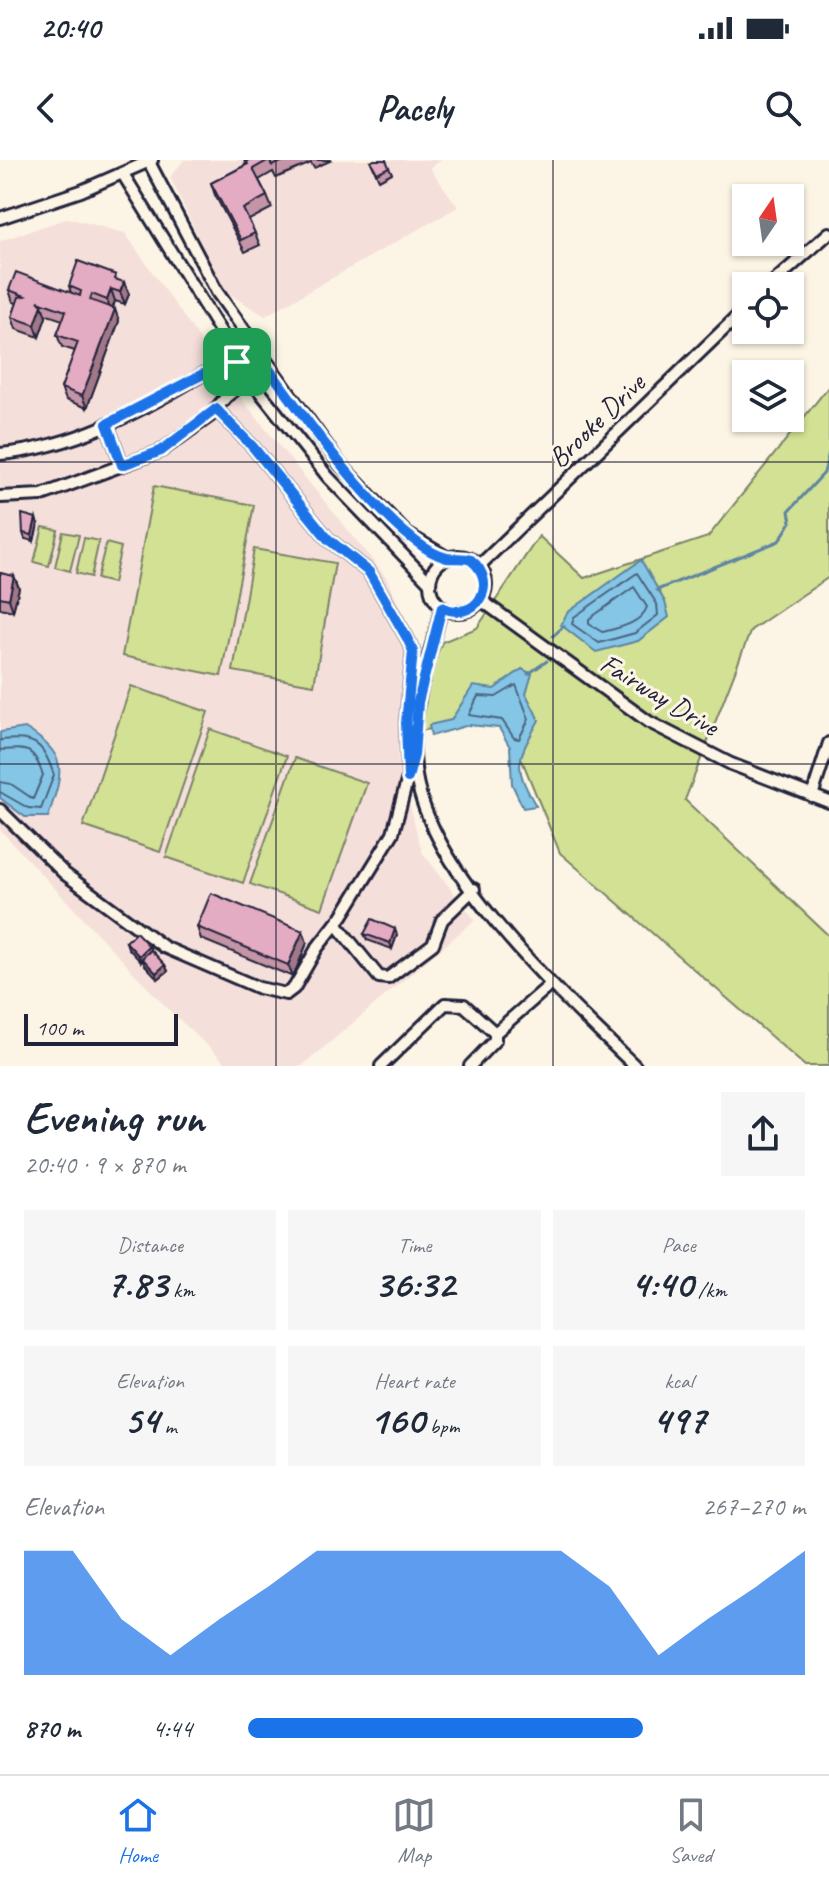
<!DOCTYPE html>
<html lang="en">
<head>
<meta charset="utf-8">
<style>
  :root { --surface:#fff; --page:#f6f6f7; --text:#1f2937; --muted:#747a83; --line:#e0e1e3; --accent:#1a73e8 }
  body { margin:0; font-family:Caveat,sans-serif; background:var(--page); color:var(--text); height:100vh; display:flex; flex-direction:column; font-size:30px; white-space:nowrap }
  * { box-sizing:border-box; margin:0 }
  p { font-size:26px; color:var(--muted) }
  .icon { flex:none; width:44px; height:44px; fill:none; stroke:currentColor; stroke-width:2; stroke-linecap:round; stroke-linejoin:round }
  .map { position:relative; height:906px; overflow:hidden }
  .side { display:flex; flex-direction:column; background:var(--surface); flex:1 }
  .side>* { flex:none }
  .needle { width:52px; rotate:13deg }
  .controls { position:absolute; left:732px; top:24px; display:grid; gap:16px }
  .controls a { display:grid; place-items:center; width:72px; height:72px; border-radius:0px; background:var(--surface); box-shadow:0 2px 6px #0004; font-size:40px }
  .scale { position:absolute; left:24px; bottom:20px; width:154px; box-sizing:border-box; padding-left:8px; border:4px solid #22223b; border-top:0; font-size:22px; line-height:28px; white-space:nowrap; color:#22223b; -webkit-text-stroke:6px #fcf5e5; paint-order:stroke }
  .pin { position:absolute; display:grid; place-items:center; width:68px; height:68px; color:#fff; margin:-34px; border-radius:16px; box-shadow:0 4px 12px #0006 }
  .round { display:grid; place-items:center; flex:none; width:84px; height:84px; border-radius:0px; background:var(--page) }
  .summary { display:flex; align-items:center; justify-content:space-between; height:136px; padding:0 24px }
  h1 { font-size:44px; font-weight:800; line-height:60px }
  .metrics { display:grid; grid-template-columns:repeat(3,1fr); gap:12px; height:136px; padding:8px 24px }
  .metrics div { display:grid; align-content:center; border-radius:0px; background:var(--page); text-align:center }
  .metrics b { font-size:40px; font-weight:800 }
  .metrics small { font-size:22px; font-weight:400 }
  .metrics p { font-size:22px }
  .chart { height:224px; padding:16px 24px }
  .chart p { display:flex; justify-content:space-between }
  .chart svg { width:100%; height:144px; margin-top:8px; fill:var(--accent); opacity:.7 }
  ul { padding:0 24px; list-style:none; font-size:26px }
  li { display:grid; grid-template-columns:128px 96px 1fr; align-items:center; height:60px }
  li i { height:20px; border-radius:10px; background:var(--accent) }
  .status { display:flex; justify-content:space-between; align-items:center; height:56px; padding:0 40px; background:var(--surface); direction:ltr }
  .status svg { height:22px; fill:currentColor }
  header { display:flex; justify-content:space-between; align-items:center; height:104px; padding:0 24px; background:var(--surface); font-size:36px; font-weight:800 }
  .dock { display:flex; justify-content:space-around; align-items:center; height:112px; border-top:2px solid var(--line); background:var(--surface); font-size:22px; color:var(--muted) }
  .dock a { display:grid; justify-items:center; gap:4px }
  .dock .active { color:var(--accent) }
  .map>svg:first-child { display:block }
  .built { fill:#f5dfda }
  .green { fill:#d3e194; stroke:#7a8268; stroke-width:2 }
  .water { fill:#85c5e6; stroke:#5d84a2; stroke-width:2 }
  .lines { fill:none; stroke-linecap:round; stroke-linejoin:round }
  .shore { stroke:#4a637f; stroke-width:2 }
  .stream { stroke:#5d84a2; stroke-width:3 }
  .minor-casing { stroke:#22223b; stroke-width:16 }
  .minor { stroke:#fcf5e5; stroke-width:10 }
  .wall { fill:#c494a7; stroke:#22223b; stroke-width:2 }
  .shaded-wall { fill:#a07888; stroke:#22223b; stroke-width:2 }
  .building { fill:#e4acc2; stroke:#22223b; stroke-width:2 }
  .route-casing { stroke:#fff; stroke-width:16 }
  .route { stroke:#1a73e8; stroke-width:10 }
  .grid { fill:none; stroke:#22223b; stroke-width:2; stroke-opacity:0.55 }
  .labels { text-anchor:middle; stroke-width:6; stroke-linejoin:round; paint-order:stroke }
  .street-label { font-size:28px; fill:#22223b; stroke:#fcf5e5 }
</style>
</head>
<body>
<div class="status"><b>20:40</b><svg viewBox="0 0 49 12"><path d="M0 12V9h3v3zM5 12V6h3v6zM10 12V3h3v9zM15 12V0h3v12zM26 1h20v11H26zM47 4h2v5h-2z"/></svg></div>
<header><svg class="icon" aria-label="back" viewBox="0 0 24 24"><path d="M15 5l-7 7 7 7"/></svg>Pacely<svg class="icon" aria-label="search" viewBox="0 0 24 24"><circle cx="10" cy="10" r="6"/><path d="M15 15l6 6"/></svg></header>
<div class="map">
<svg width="829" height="906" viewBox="0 0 829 906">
  <rect width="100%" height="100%" fill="#fcf5e5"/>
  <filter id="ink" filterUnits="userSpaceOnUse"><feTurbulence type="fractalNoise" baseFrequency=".0125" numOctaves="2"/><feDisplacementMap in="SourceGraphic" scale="16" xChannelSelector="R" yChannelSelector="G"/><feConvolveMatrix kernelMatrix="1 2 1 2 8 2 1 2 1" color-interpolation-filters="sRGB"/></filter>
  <g filter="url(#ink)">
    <!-- built -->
    <g class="built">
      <path d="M184 0H441L430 8 458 47 265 156 223 130 170 17Z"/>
      <path d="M68 58 125 73 243 241 386 417 412 473 398 600 422 692 475 760 302 906H229L166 847 0 670V81Z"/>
    </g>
    <!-- green -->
    <g class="green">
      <path d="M829 226V417L751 470 685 640 829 776V906H805L560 693 510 571 485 557 421 571 427 519 442 482 477 468 539 376 584 418 708 377Z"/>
      <path d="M154 326 254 345 221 516 122 496Z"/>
      <path d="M43 367 58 370 49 406 34 402Z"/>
      <path d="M63 372 79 375 70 411 55 407Z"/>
      <path d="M84 378 99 381 91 417 76 413Z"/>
      <path d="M106 383 121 387 113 423 97 419Z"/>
      <path d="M254 389 335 403 314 525 233 511Z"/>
      <path d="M131 526 208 552 160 692 83 666Z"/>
      <path d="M210 569 287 596 243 723 166 697Z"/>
      <path d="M295 598 367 623 322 749 250 724Z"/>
    </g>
    <!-- water -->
    <g class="water">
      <path d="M641 400 665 442 669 457 638 481 596 492 561 465 567 453Z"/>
      <path d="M522 509 532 514 526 534 539 560C517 601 512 604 536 646L523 648 512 624 510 587 499 568 469 565 431 576 429 565 451 560 473 526 494 529Z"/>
      <path d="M25 568C70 596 63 612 48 657H25L0 638V572Z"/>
    </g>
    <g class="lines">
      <!-- shore -->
      <g class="shore">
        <path d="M637 413 657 444 658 455 635 473 599 483 572 464 574 457Z"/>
        <path d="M634 427 647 447C641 464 618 468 602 472L589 464V459Z"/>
        <path d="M516 525 529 559 519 579 514 578 502 560 469 555 478 536 496 537Z"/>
        <path d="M0 580C35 577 42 581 54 615L41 649 28 648 0 632"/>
        <path d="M0 590C28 588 33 587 43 615L33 639 11 624 0 622"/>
      </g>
      <!-- stream -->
      <g class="stream">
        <path d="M657 430 779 381 791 362 789 351 824 313 829 292"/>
        <path d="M553 476 564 466"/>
        <path d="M528 514 547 501"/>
      </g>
      <defs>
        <g id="minor">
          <path d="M149 2 217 132 340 304 407 374 448 398"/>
          <path d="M123 14 249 218 328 317 430 423"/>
          <path d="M0 58 81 31 152 0"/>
          <path d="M769 126 829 73"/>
          <path d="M216 249 253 287 328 379 369 412 407 478 413 491 406 563 408 613"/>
          <path d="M107 264 122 305"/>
          <path d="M0 294C72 288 142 251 203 214L216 216 254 188"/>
          <path d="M0 337 42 335 161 291 210 256 226 237 266 205"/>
          <circle cx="458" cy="424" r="28"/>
          <path d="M479 406 746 148"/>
          <path d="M481 440 649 562 731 604 829 642"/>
          <path d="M442 447C429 499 409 554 415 608 425 710 563 837 635 906"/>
          <path d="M812 636 829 583"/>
          <path d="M0 650 65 714 164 787 259 828 286 834 294 828 317 788 342 756 393 673 414 595"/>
          <path d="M336 764 379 817 388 818 433 784 442 760 474 729"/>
          <path d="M381 906 445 844 464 845 495 873"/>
          <path d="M470 906 495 880V873L550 825"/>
        </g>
      </defs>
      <!-- minor casing -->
      <use href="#minor" class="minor-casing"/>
      <!-- minor -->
      <use href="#minor" class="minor"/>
    </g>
    <!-- wall -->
    <g class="wall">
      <path d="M244 0H332L314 8 311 3 276 18 273 12 259 20 267 36 272 48 249 60 260 85 245 92 215 35 211 23 246 5Z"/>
      <path d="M371 2 389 7 392 13 379 20Z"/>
      <path d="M118 120 129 134 125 144 115 141 113 148 119 161 87 248 66 240 61 228 75 191 62 187 57 175 63 160 45 154 46 157 39 177 16 169 12 157 17 143 13 142 9 130 71 133 69 126Z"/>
      <path d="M38 364 34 381 25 379 23 373Z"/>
      <path d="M0 413 14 416 19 428 13 451 0 448Z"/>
      <path d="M197 767 303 771 307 783 293 817 201 779Z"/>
      <path d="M364 774 397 775 392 789 367 780Z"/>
      <path d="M126 782 151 790 165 805 168 811 158 819 144 804 143 800 141 802 128 788Z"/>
    </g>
    <!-- shaded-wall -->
    <g class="shaded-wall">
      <path d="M124 122 129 134 125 144 120 132Z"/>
      <path d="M111 129 115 141 111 152 107 140Z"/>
      <path d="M42 145 46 157 39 177 35 165Z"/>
      <path d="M115 149 119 161 87 248 82 236Z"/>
      <path d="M36 358 38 364 34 381 32 375Z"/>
      <path d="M14 416 19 428 13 451 9 439Z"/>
      <path d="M395 769 397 775 392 789 390 783Z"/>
      <path d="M303 771 307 783 293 817 288 805Z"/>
      <path d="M149 786 152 792 141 802 139 796Z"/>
      <path d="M165 805 168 811 158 819 156 813Z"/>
    </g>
    <!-- building -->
    <g class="building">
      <path d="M246 0H286L272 6 269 0 253 9 267 36 243 49 255 73 241 80 211 23 248 4Z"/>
      <path d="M374 0H386L389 7 377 13 371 2Z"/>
      <path d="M78 101 116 115 115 119 124 122 120 132 111 129 107 140 92 134 90 140 115 149 82 236 61 228 78 182 57 175 66 151 38 141 42 145 35 165 12 157 19 137 25 136 9 130 16 112 80 136 81 131 69 126Z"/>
      <path d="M22 354 36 358 32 375 23 373Z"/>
      <path d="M0 413 14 416 9 439 0 437Z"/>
      <path d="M211 733 303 771 288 805 197 767Z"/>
      <path d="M372 759 395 769 390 783 364 774Z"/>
      <path d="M136 772 149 786 139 796 126 782Z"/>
      <path d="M151 790 165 805 156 813 142 798Z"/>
    </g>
  </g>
  <g class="lines" filter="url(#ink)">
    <defs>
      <path id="route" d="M237 202 249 218 266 205C299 250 394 386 447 398 455 399 463 397 471 400 500 423 476 464 442 447L418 542 414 595 408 618 406 563 413 491 407 478 369 412 328 379 253 287 216 249 161 291 122 305 107 264 203 214 216 216Z"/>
    </defs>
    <!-- route casing -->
    <use href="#route" class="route-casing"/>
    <!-- route -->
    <use href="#route" class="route"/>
  </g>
  <!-- grid -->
  <path class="grid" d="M276 0V906M553 0V906M0 302H829M0 604H829"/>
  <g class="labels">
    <!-- street labels -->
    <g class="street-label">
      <text transform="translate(596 260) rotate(-44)" y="10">Brooke Drive</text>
      <text transform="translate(660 534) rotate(31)" y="10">Fairway Drive</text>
    </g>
  </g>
</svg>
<div class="controls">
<a><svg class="needle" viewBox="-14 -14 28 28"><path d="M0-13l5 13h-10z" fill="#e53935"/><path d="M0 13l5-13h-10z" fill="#747a83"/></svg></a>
<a><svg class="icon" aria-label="locate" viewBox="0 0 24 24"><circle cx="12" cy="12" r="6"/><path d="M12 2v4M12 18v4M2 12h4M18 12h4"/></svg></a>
<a><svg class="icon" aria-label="layers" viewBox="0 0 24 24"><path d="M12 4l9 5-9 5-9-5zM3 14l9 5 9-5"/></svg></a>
</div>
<div class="scale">100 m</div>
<div class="pin" style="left:237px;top:202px;background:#1e9e55"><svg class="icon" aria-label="arrive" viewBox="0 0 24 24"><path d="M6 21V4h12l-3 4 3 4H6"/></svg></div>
</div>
<section class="side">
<div class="summary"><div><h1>Evening run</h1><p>20:40 · 9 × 870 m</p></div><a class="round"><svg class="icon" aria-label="share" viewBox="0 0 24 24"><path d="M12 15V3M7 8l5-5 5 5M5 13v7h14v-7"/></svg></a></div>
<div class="metrics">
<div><p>Distance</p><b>7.83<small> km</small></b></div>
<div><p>Time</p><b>36:32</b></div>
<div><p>Pace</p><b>4:40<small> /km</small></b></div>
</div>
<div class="metrics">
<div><p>Elevation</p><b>54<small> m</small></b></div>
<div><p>Heart rate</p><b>160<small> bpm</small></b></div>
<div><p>kcal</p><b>497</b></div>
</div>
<div class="chart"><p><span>Elevation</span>267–270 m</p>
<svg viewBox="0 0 160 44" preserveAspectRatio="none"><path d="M0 44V6L10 6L20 27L30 38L40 27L50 17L60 6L70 6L80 6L90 6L100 6L110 6L120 17L130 38L140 27L150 17L160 6V44z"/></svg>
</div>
<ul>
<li><b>870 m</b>4:44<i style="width:71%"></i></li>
</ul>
</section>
<nav class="dock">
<a class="active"><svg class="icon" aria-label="home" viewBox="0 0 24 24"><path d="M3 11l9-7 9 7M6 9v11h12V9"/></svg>Home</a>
<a><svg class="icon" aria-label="map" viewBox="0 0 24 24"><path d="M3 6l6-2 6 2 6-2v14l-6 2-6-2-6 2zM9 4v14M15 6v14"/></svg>Map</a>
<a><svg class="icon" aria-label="saved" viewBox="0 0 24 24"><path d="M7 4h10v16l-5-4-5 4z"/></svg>Saved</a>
</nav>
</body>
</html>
